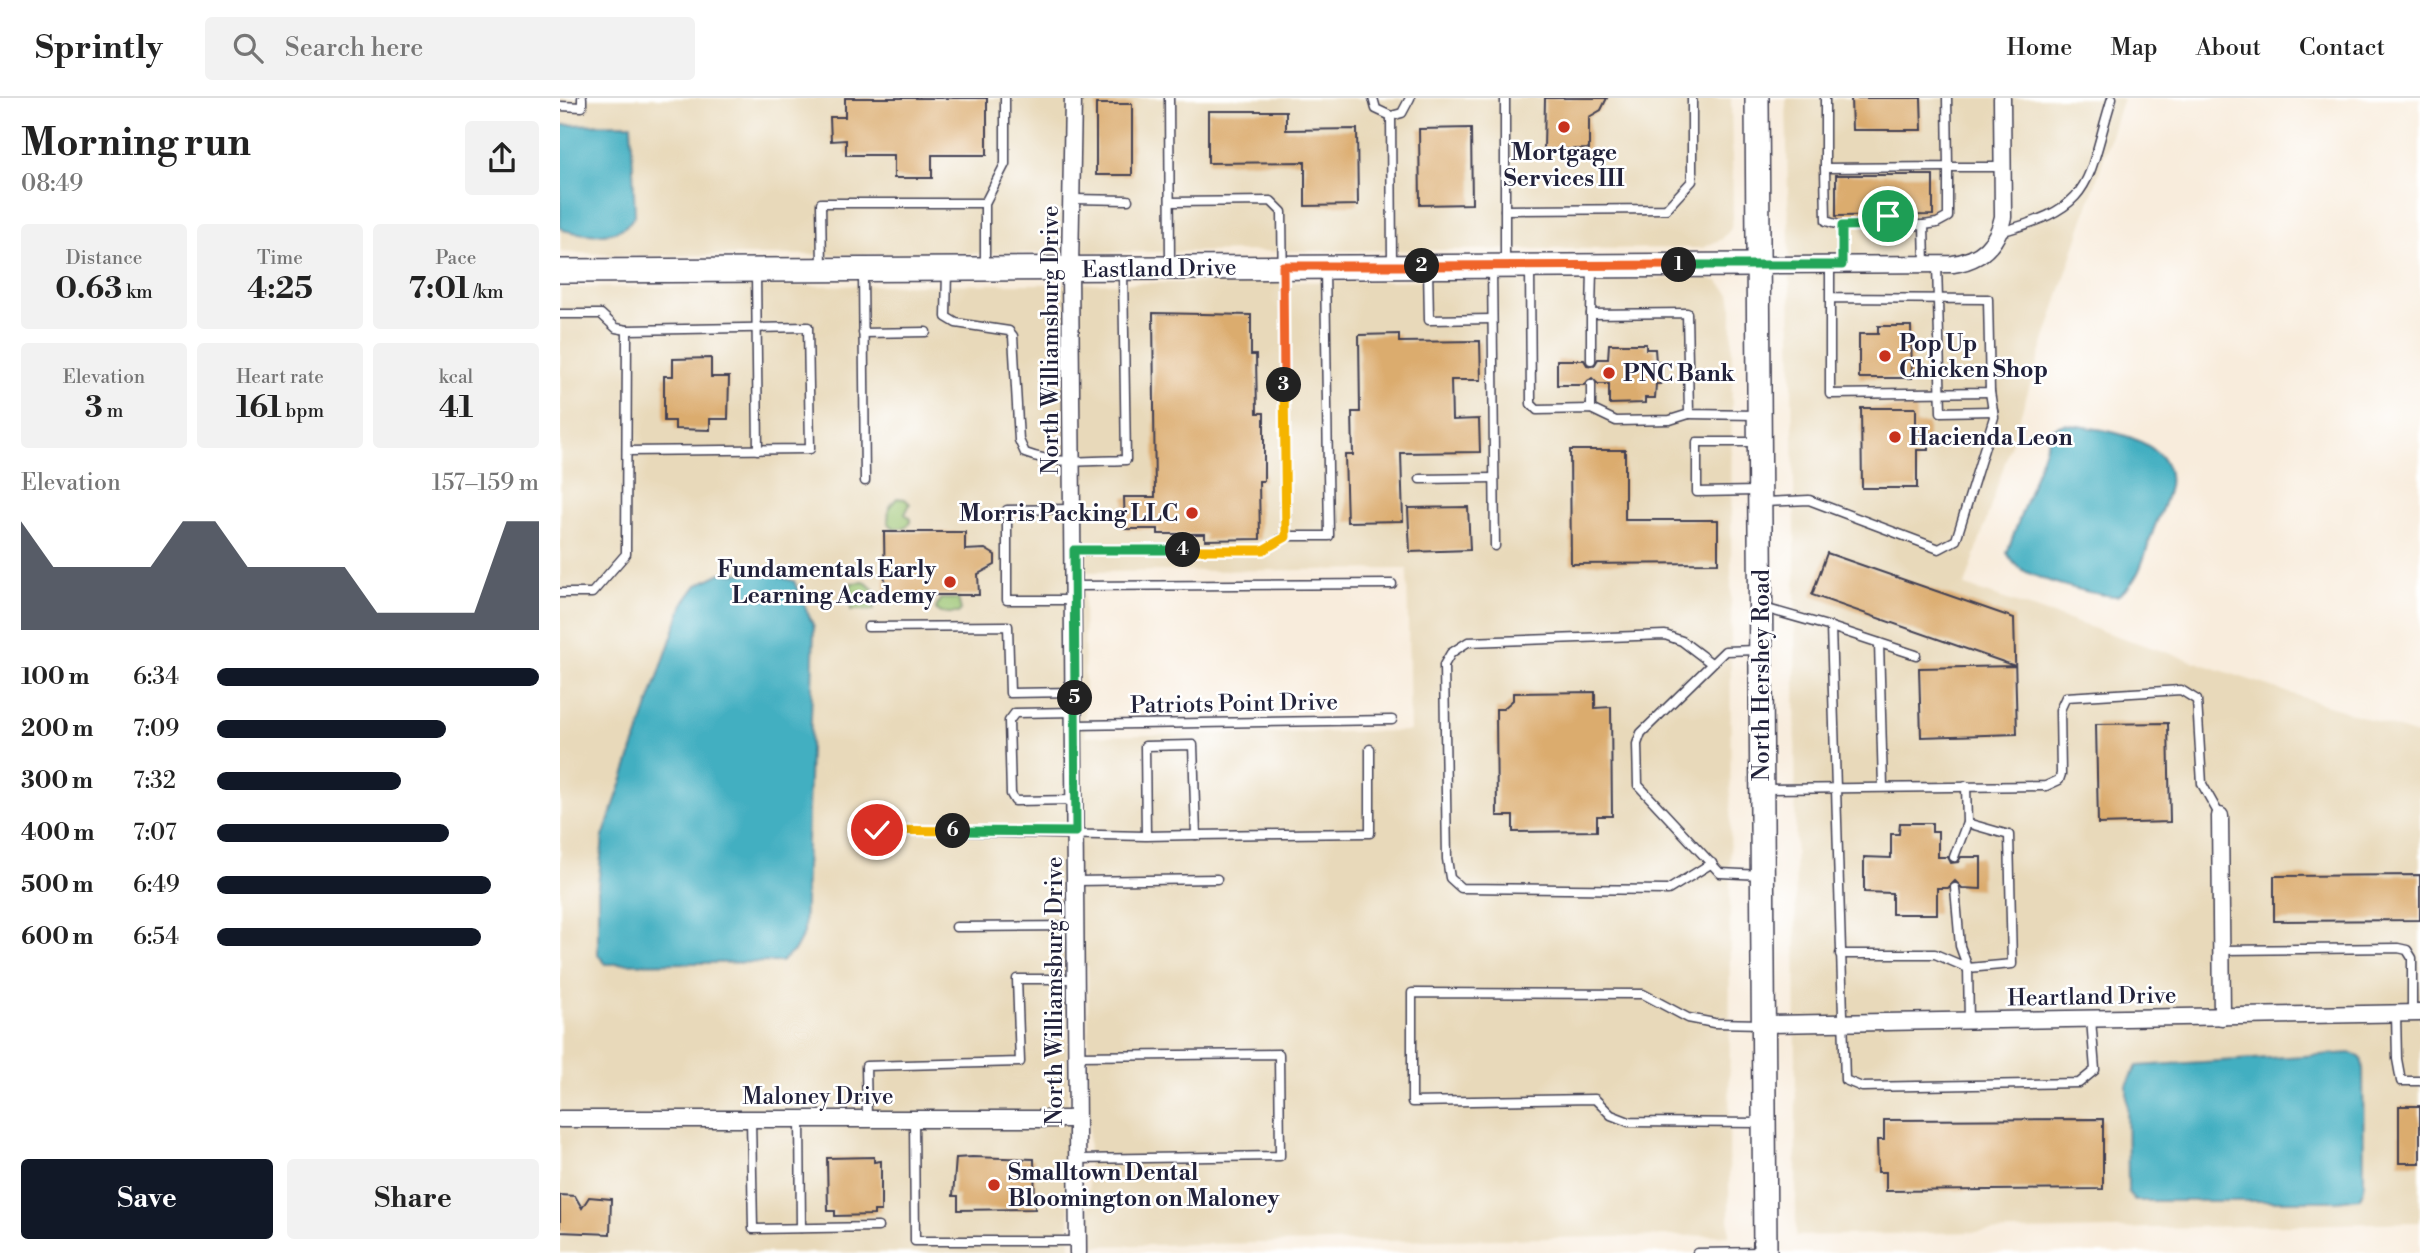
<!DOCTYPE html>
<html lang="en">
<head>
<meta charset="utf-8">
<style>
  :root { --surface:#fff; --page:#f2f2f2; --text:#222; --muted:#767676; --line:#e0e0e0; --accent:#111827 }
  body { margin:0; font-family:"Libre Bodoni",serif; background:var(--page); color:var(--text); height:100vh; display:flex; flex-direction:column; font-size:26px; white-space:nowrap }
  * { box-sizing:border-box; margin:0 }
  p { font-size:23px; color:var(--muted) }
  .icon { flex:none; width:38px; height:38px; fill:none; stroke:currentColor; stroke-width:2; stroke-linecap:round; stroke-linejoin:round }
  .map { position:relative; flex:1; overflow:hidden }
  .panel { display:flex; flex-direction:column; background:var(--surface); width:560px }
  .panel>* { flex:none }
  .pin { position:absolute; display:grid; place-items:center; width:60px; height:60px; color:#fff; margin:-30px; border:4px solid #fff; border-radius:50%; box-shadow:0 2px 7px #0007 }
  .km { position:absolute; width:35px; height:35px; margin:-18px; border-radius:50%; background:#222; color:#fff; font-size:19px; line-height:35px; text-align:center }
  .round { display:grid; place-items:center; flex:none; width:74px; height:74px; border-radius:7px; background:var(--page) }
  .overview { display:flex; align-items:center; justify-content:space-between; height:119px; padding:0 21px }
  h1 { font-size:38px; font-weight:700; line-height:52px }
  .stats { display:grid; grid-template-columns:repeat(3,1fr); gap:10px; height:119px; padding:7px 21px }
  .stats div { display:grid; align-content:center; border-radius:7px; background:var(--page); text-align:center }
  .stats b { font-size:30px; font-weight:700 }
  .stats small { font-size:19px; font-weight:400 }
  .stats p { font-size:19px }
  .chart { height:196px; padding:14px 21px }
  .chart p { display:flex; justify-content:space-between }
  .chart svg { width:100%; height:126px; margin-top:7px; fill:var(--accent); opacity:.7 }
  .button { display:flex; gap:14px; margin-top:auto; padding:14px 21px }
  .button a { flex:1; height:80px; border-radius:7px; background:var(--accent); color:#fff; font-size:28px; font-weight:700; line-height:80px; text-align:center }
  .button a+a { background:var(--page); color:var(--text) }
  ul { padding:0 21px; list-style:none; font-size:23px }
  li { display:grid; grid-template-columns:112px 84px 1fr; align-items:center; height:52px }
  li i { height:18px; border-radius:9px; background:var(--accent) }
  header { display:flex; align-items:center; gap:42px; box-sizing:border-box; height:98px; padding:0 35px; background:var(--surface); border-bottom:2px solid var(--line) }
  header strong { font-size:33px }
  nav { display:flex; gap:38px; margin-inline-start:auto; font-size:24px }
  .search { width:490px; height:63px; background:var(--page); display:flex; align-items:center; gap:18px; box-sizing:border-box; padding:0 24px; border-radius:7px; color:var(--muted); font-size:26px }
  main { display:flex; flex:1; min-height:0 }
  .map>svg:first-child { display:block }
  .built { fill:#e8d9ba; fill-rule:evenodd }
  .green { fill:#9bc471; stroke:#5e7356; stroke-width:2 }
  .water { fill:#43afc1; stroke:#32687e; stroke-width:2 }
  .building { fill:#dbac6e }
  .lines { fill:none; stroke-linecap:round; stroke-linejoin:round }
  .service-casing { stroke:#424053; stroke-width:11 }
  .minor-casing { stroke:#424053; stroke-width:19 }
  .secondary-casing { stroke:#424053; stroke-width:26 }
  .service { stroke:#fff; stroke-width:8 }
  .minor { stroke:#fff; stroke-width:16 }
  .secondary { stroke:#fff; stroke-width:23 }
  .split-1-casing { stroke:#fff; stroke-width:14 }
  .split-2-casing { stroke:#fff; stroke-width:14 }
  .split-3-casing { stroke:#fff; stroke-width:14 }
  .split-4-casing { stroke:#fff; stroke-width:14 }
  .split-5-casing { stroke:#fff; stroke-width:14 }
  .split-6-casing { stroke:#fff; stroke-width:14 }
  .split-7-casing { stroke:#fff; stroke-width:14 }
  .split-1 { stroke:#22a559; stroke-width:9 }
  .split-2 { stroke:#f0652b; stroke-width:9 }
  .split-3 { stroke:#f0652b; stroke-width:9 }
  .split-4 { stroke:#f5b400; stroke-width:9 }
  .split-5 { stroke:#22a559; stroke-width:9 }
  .split-6 { stroke:#22a559; stroke-width:9 }
  .split-7 { stroke:#f5b400; stroke-width:9 }
  .poi-dot { fill:#c8321e; stroke:#fff; stroke-width:2.5 }
  .labels { text-anchor:middle; stroke-width:5; stroke-linejoin:round; paint-order:stroke }
  .poi-label { font-size:23px; font-weight:bold; fill:#22223b; stroke:#fff; text-anchor:start }
  .street-label { font-size:23px; fill:#22223b; stroke:#fff }
</style>
</head>
<body>
<header>
<strong>Sprintly</strong>
<div class="search"><svg class="icon" aria-label="search" viewBox="0 0 24 24"><circle cx="10" cy="10" r="6"/><path d="M15 15l6 6"/></svg>Search here</div>
<nav><a>Home</a><a>Map</a><a>About</a><a>Contact</a></nav>
</header>
<main>
<section class="panel">
<div class="overview"><div><h1>Morning run</h1><p>08:49</p></div><a class="round"><svg class="icon" aria-label="share" viewBox="0 0 24 24"><path d="M12 15V3M7 8l5-5 5 5M5 13v7h14v-7"/></svg></a></div>
<div class="stats">
<div><p>Distance</p><b>0.63<small> km</small></b></div>
<div><p>Time</p><b>4:25</b></div>
<div><p>Pace</p><b>7:01<small> /km</small></b></div>
</div>
<div class="stats">
<div><p>Elevation</p><b>3<small> m</small></b></div>
<div><p>Heart rate</p><b>161<small> bpm</small></b></div>
<div><p>kcal</p><b>41</b></div>
</div>
<div class="chart"><p><span>Elevation</span>157–159 m</p>
<svg viewBox="0 0 160 44" preserveAspectRatio="none"><path d="M0 44V6L10 22L20 22L30 22L40 22L50 6L60 6L70 22L80 22L90 22L100 22L110 38L120 38L130 38L140 38L150 6L160 6V44z"/></svg>
</div>
<ul>
<li><b>100 m</b>6:34<i style="width:100%"></i></li>
<li><b>200 m</b>7:09<i style="width:71%"></i></li>
<li><b>300 m</b>7:32<i style="width:57%"></i></li>
<li><b>400 m</b>7:07<i style="width:72%"></i></li>
<li><b>500 m</b>6:49<i style="width:85%"></i></li>
<li><b>600 m</b>6:54<i style="width:82%"></i></li>
</ul>
<div class="button"><a>Save</a><a>Share</a></div>
</section>
<div class="map">
<svg width="1860" height="1155" viewBox="0 0 1860 1155">
  <rect width="100%" height="100%" fill="#fff"/>
  <filter id="ink" filterUnits="userSpaceOnUse"><feTurbulence type="fractalNoise" baseFrequency=".0143" numOctaves="2"/><feDisplacementMap in="SourceGraphic" scale="14" xChannelSelector="R" yChannelSelector="G"/><feConvolveMatrix kernelMatrix="1 2 1 2 8 2 1 2 1" color-interpolation-filters="sRGB"/></filter>
  <filter id="wash" filterUnits="userSpaceOnUse"><feTurbulence type="fractalNoise" baseFrequency=".00686" numOctaves="4" result="noise"/><feDisplacementMap in="SourceGraphic" scale="28" xChannelSelector="R" yChannelSelector="G"/><feGaussianBlur stdDeviation="1.57" result="paint"/><feColorMatrix in="noise" values="0 0 0 0 0 0 0 0 0 0 0 0 0 0 0 0 0 1.4 0 .05"/><feComposite in="paint" operator="in"/></filter>
  <g filter="url(#wash)">
    <rect width="100%" height="100%" fill="#f8ecdc"/>
    <!-- built -->
    <g class="built">
      <path d="M0 0H1171L1173 120 1170 132 1162 141 1142 150 76 158 0 154Z"/>
      <path d="M1226 0H1563L1405 488 1860 638V1124L1236 1138 1235 431Z"/>
      <path d="M1148 180 1158 183 1170 196 1172 206 1169 1137 529 1148 528 868 506 867 510 1155H0V190ZM847 471 850 633 525 638 524 474Z"/>
    </g>
    <!-- green -->
    <g class="green">
      <path d="M337 400 345 401 350 406 345 416 350 420V425L345 430H334L328 425 329 409Z"/>
      <path d="M305 484 314 492V512H291V485Z"/>
      <path d="M380 501H398L401 512 398 515H380L376 511Z"/>
    </g>
    <!-- water -->
    <g class="water">
      <path d="M71 26 75 116C63 142 28 138 3 132L0 129V27Z"/>
      <path d="M1504 326C1539 331 1616 338 1609 388 1606 405 1596 423 1591 439 1583 462 1579 485 1557 498 1537 498 1472 481 1457 468 1453 465 1450 459 1447 455L1492 331Z"/>
      <path d="M161 475 211 476 234 483 254 529 244 835 235 852 221 864 46 866 38 857V789L43 739 123 506 137 487Z"/>
      <path d="M1792 955 1801 960 1803 968 1804 1090 1800 1100 1777 1103H1575L1568 1094 1567 987 1577 968Z"/>
    </g>
    <g id="blocks">
      <!-- building -->
      <g class="building">
        <path d="M285 0H427V57H372V80H334V57H286V42L271 43 270 19H285Z"/>
        <path d="M985 0H1047L1041 12 1029 19V51L984 52Z"/>
        <path d="M1291 0H1361L1362 32H1292Z"/>
        <rect x="536" y="6" width="36" height="71"/>
        <path d="M648 13H726V32L797 31 798 107 745 108V64L648 65Z"/>
        <path d="M911 30 912 106 860 107 859 31Z"/>
        <path d="M1276 77H1373V117L1276 118Z"/>
        <path d="M593 215 691 217V257H696L697 315H704V383H699L700 441 645 442V436H598V431H565L564 399H595Z"/>
        <path d="M1318 228H1351L1352 280H1299V236H1318Z"/>
        <path d="M839 236V244L920 243 921 282H891L892 322 919 321 920 354 841 355 843 423 787 424 785 357H793L792 314H800L799 237Z"/>
        <path d="M1049 246H1086V251H1095L1096 264H1101V286H1096L1095 300H1085V305L1049 306V286H1038L1032 280 1024 287H997V262H1024L1027 267 1034 268 1038 261H1048Z"/>
        <path d="M151 260V279H169L168 321H150V332L115 331V323H104V278H113V261Z"/>
        <path d="M1301 310H1356V326H1368V352H1357V390H1302Z"/>
        <path d="M1010 352H1065V422H1158V465L1011 466Z"/>
        <path d="M908 409 910 452 850 454 848 410Z"/>
        <path d="M324 434H405V452L425 451 435 457V467L418 476 419 497H325Z"/>
        <path d="M1267 455 1454 520 1457 636 1361 639 1359 570 1455 568 1252 497Z"/>
        <path d="M1035 594V610L1051 609 1052 718H1037V733L953 734V718H937L936 611H943L953 602V595Z"/>
        <path d="M1608 625 1610 724 1538 726 1536 626Z"/>
        <path d="M1340 725H1372V734H1378V759H1388L1391 765 1398 764 1401 759H1421V791L1402 790 1395 783 1388 790H1377V816H1332V795L1304 794V759L1331 760V736H1339Z"/>
        <path d="M1860 777V822L1714 823V778Z"/>
        <rect x="1839" y="1008" width="21" height="57"/>
        <path d="M1543 1021V1091L1326 1093V1074H1318L1317 1042H1324V1022Z"/>
        <path d="M314 1059V1064L321 1063V1113H314V1117L275 1118V1113H268L267 1060Z"/>
        <path d="M412 1059 474 1061 475 1111 398 1112V1098H393L396 1060Z"/>
        <path d="M0 1097 15 1098 22 1110 29 1099 51 1101 50 1136 0 1134Z"/>
      </g>
    </g>
  </g>
  <g filter="url(#ink)">
    <use href="#blocks" fill-opacity="0" stroke="#424053" stroke-width="2"/>
    <g class="lines">
      <defs>
        <g id="service">
          <path d="M609 0 610 167"/>
          <path d="M813 0 816 11 831 18 842 15 850 0"/>
          <path d="M945 0V167"/>
          <path d="M1265 0V70"/>
          <path d="M0 8 22 9V0"/>
          <path d="M831 18 832 165"/>
          <path d="M512 101 568 102"/>
          <path d="M610 104 711 103 722 114 726 438"/>
          <path d="M425 105 445 66V0"/>
          <path d="M945 112 1106 111 1132 83V0"/>
          <path d="M1364 127 1377 125 1388 119V69H1442"/>
          <path d="M1282 128 1266 123 1265 70 1388 69 1387 0"/>
          <path d="M1440 134C1536 108 1525 87 1552 0"/>
          <path d="M1377 166 1381 314 1433 313"/>
          <path d="M1270 167V296L1430 294 1428 201 1270 200"/>
          <path d="M1282 167V128L1364 127 1365 166"/>
          <path d="M262 169 261 105H425V169"/>
          <path d="M868 170 869 222 932 221"/>
          <path d="M932 170 935 448"/>
          <path d="M970 170 971 306 977 312 1031 311 1056 323 1110 322 1129 316"/>
          <path d="M1032 171 1031 216 1127 215 1129 316 1196 317"/>
          <path d="M387 172 386 219 396 225 449 233 453 238 459 342 465 355C496 367 533 363 566 362L563 173"/>
          <path d="M196 175 198 352"/>
          <path d="M303 175 305 383"/>
          <path d="M0 216H41L56 230 67 232 66 456 32 495H0"/>
          <path d="M303 235 366 234"/>
          <path d="M1031 262V216"/>
          <path d="M1031 286V311"/>
          <path d="M1196 344H1137V394L1197 393"/>
          <path d="M67 353 250 351 248 229 67 232"/>
          <path d="M860 381 934 380"/>
          <path d="M1203 404 1249 402 1379 451 1396 442 1434 319 1430 294"/>
          <path d="M514 452H703L726 438H769L765 171"/>
          <path d="M514 488 832 486"/>
          <path d="M513 502H447V412L513 411"/>
          <path d="M1204 510 1271 529 1285 982 1302 989 1519 985 1535 972 1531 921"/>
          <path d="M308 529 448 528 450 595 515 594"/>
          <path d="M1271 529 1356 557"/>
          <path d="M1319 545 1323 689"/>
          <path d="M1198 552 1165 553 1081 635 1077 646 1078 687 1160 775 1202 777"/>
          <path d="M1151 565 1122 543 1105 537 908 544 891 555 884 567 887 761 890 780 901 790 1108 792 1152 765"/>
          <path d="M516 627 832 622"/>
          <path d="M1204 691 1486 688 1499 682 1501 676 1500 612 1506 599 1621 592 1637 602 1642 686 1660 718"/>
          <path d="M514 702 455 703 451 696 449 623 455 615 516 614"/>
          <path d="M317 732 586 738 585 648 633 647 636 737 586 738"/>
          <path d="M636 737 810 735V651"/>
          <path d="M1394 759 1407 725 1406 688"/>
          <path d="M516 783 657 781"/>
          <path d="M1395 790 1400 848 1408 870 1409 923"/>
          <path d="M396 829 516 828"/>
          <path d="M1662 852 1838 850 1847 852 1852 860V915"/>
          <path d="M1280 856H1375L1408 870 1452 866 1449 737 1407 725"/>
          <path d="M1836 916 1837 961 1841 983H1860"/>
          <path d="M516 958 719 956 720 1058 517 1061"/>
          <path d="M191 1021 193 1131 318 1129"/>
          <path d="M240 1021 241 1130"/>
          <path d="M307 1021 306 968 460 964 457 881H516"/>
          <path d="M354 1021 355 1143H518"/>
          <path d="M1201 1025 1069 1024 1051 1017 1035 1001 852 1004V895L1083 896 1128 920 1154 925 1203 926"/>
          <path d="M1137 1155 1202 1154"/>
        </g>
        <g id="minor">
          <path d="M513 0 510 171 518 1155"/>
          <path d="M1198 167 1393 166C1421 162 1437 147 1443 119L1442 0"/>
          <path d="M1660 718 1662 919"/>
          <path d="M1204 926 1860 915"/>
          <path d="M0 1021H516"/>
        </g>
        <g id="secondary">
          <path d="M1197 0 1205 1155"/>
          <path d="M0 173 1198 167"/>
        </g>
      </defs>
      <!-- service casing -->
      <use href="#service" class="service-casing"/>
      <!-- minor casing -->
      <use href="#minor" class="minor-casing"/>
      <!-- secondary casing -->
      <use href="#secondary" class="secondary-casing"/>
      <!-- service -->
      <use href="#service" class="service"/>
      <!-- minor -->
      <use href="#minor" class="minor"/>
      <!-- secondary -->
      <use href="#secondary" class="secondary"/>
    </g>
  </g>
  <g class="lines" filter="url(#ink)">
    <defs>
      <path id="split-1" d="M1119 167H1282V128L1328 127V118"/>
      <path id="split-2" d="M862 168 1119 167"/>
      <path id="split-3" d="M724 287 723 168H862"/>
      <path id="split-4" d="M623 452H703L726 439 724 287"/>
      <path id="split-5" d="M515 600 514 452H623"/>
      <path id="split-6" d="M393 733 516 734 515 600"/>
      <path id="split-7" d="M317 732 393 733"/>
    </defs>
    <!-- split-1 casing -->
    <use href="#split-1" class="split-1-casing"/>
    <!-- split-2 casing -->
    <use href="#split-2" class="split-2-casing"/>
    <!-- split-3 casing -->
    <use href="#split-3" class="split-3-casing"/>
    <!-- split-4 casing -->
    <use href="#split-4" class="split-4-casing"/>
    <!-- split-5 casing -->
    <use href="#split-5" class="split-5-casing"/>
    <!-- split-6 casing -->
    <use href="#split-6" class="split-6-casing"/>
    <!-- split-7 casing -->
    <use href="#split-7" class="split-7-casing"/>
    <!-- split-1 -->
    <use href="#split-1" class="split-1"/>
    <!-- split-2 -->
    <use href="#split-2" class="split-2"/>
    <!-- split-3 -->
    <use href="#split-3" class="split-3"/>
    <!-- split-4 -->
    <use href="#split-4" class="split-4"/>
    <!-- split-5 -->
    <use href="#split-5" class="split-5"/>
    <!-- split-6 -->
    <use href="#split-6" class="split-6"/>
    <!-- split-7 -->
    <use href="#split-7" class="split-7"/>
  </g>
  <!-- markers -->
  <g class="poi-dot">
    <circle cx="1004" cy="29" r="7"/>
    <circle cx="1325" cy="258" r="7"/>
    <circle cx="1049" cy="275" r="7"/>
    <circle cx="1335" cy="339" r="7"/>
    <circle cx="632" cy="415" r="7"/>
    <circle cx="390" cy="484" r="7"/>
    <circle cx="434" cy="1087" r="7"/>
  </g>
  <g class="labels">
    <!-- poi labels -->
    <g class="poi-label">
      <text x="1004" y="62" text-anchor="middle">Mortgage<tspan x="1004" dy="26">Services III</tspan></text>
      <text x="1339" y="253">Pop Up<tspan x="1339" dy="26">Chicken Shop</tspan></text>
      <text x="1063" y="283">PNC Bank</text>
      <text x="1349" y="347">Hacienda Leon</text>
      <text x="618" y="423" text-anchor="end">Morris Packing LLC</text>
      <text x="376" y="479" text-anchor="end">Fundamentals Early<tspan x="376" dy="26">Learning Academy</tspan></text>
      <text x="448" y="1082">Smalltown Dental<tspan x="448" dy="26">Bloomington on Maloney</tspan></text>
    </g>
    <!-- street labels -->
    <g class="street-label">
      <text transform="translate(599 170) rotate(-1)" y="8">Eastland Drive</text>
      <text transform="translate(490 242) rotate(-90)" y="8">North Williamsburg Drive</text>
      <text transform="translate(1201 577) rotate(-90)" y="8">North Hershey Road</text>
      <text transform="translate(674 605) rotate(-1)" y="8">Patriots Point Drive</text>
      <text transform="translate(494 893) rotate(-90)" y="8">North Williamsburg Drive</text>
      <text transform="translate(1532 898) rotate(-1)" y="8">Heartland Drive</text>
      <text x="258" y="1006">Maloney Drive</text>
    </g>
  </g>
</svg>
<div class="pin" style="left:1328px;top:118px;background:#1e9e55"><svg class="icon" aria-label="arrive" viewBox="0 0 24 24"><path d="M6 21V4h12l-3 4 3 4H6"/></svg></div>
<div class="pin" style="left:317px;top:732px;background:#d93025"><svg class="icon" aria-label="check" viewBox="0 0 24 24"><path d="M5 12l5 5 9-10"/></svg></div>
<b class="km" style="left:1119px;top:167px">1</b>
<b class="km" style="left:862px;top:168px">2</b>
<b class="km" style="left:724px;top:287px">3</b>
<b class="km" style="left:623px;top:452px">4</b>
<b class="km" style="left:515px;top:600px">5</b>
<b class="km" style="left:393px;top:733px">6</b>
</div>
</main>
</body>
</html>
